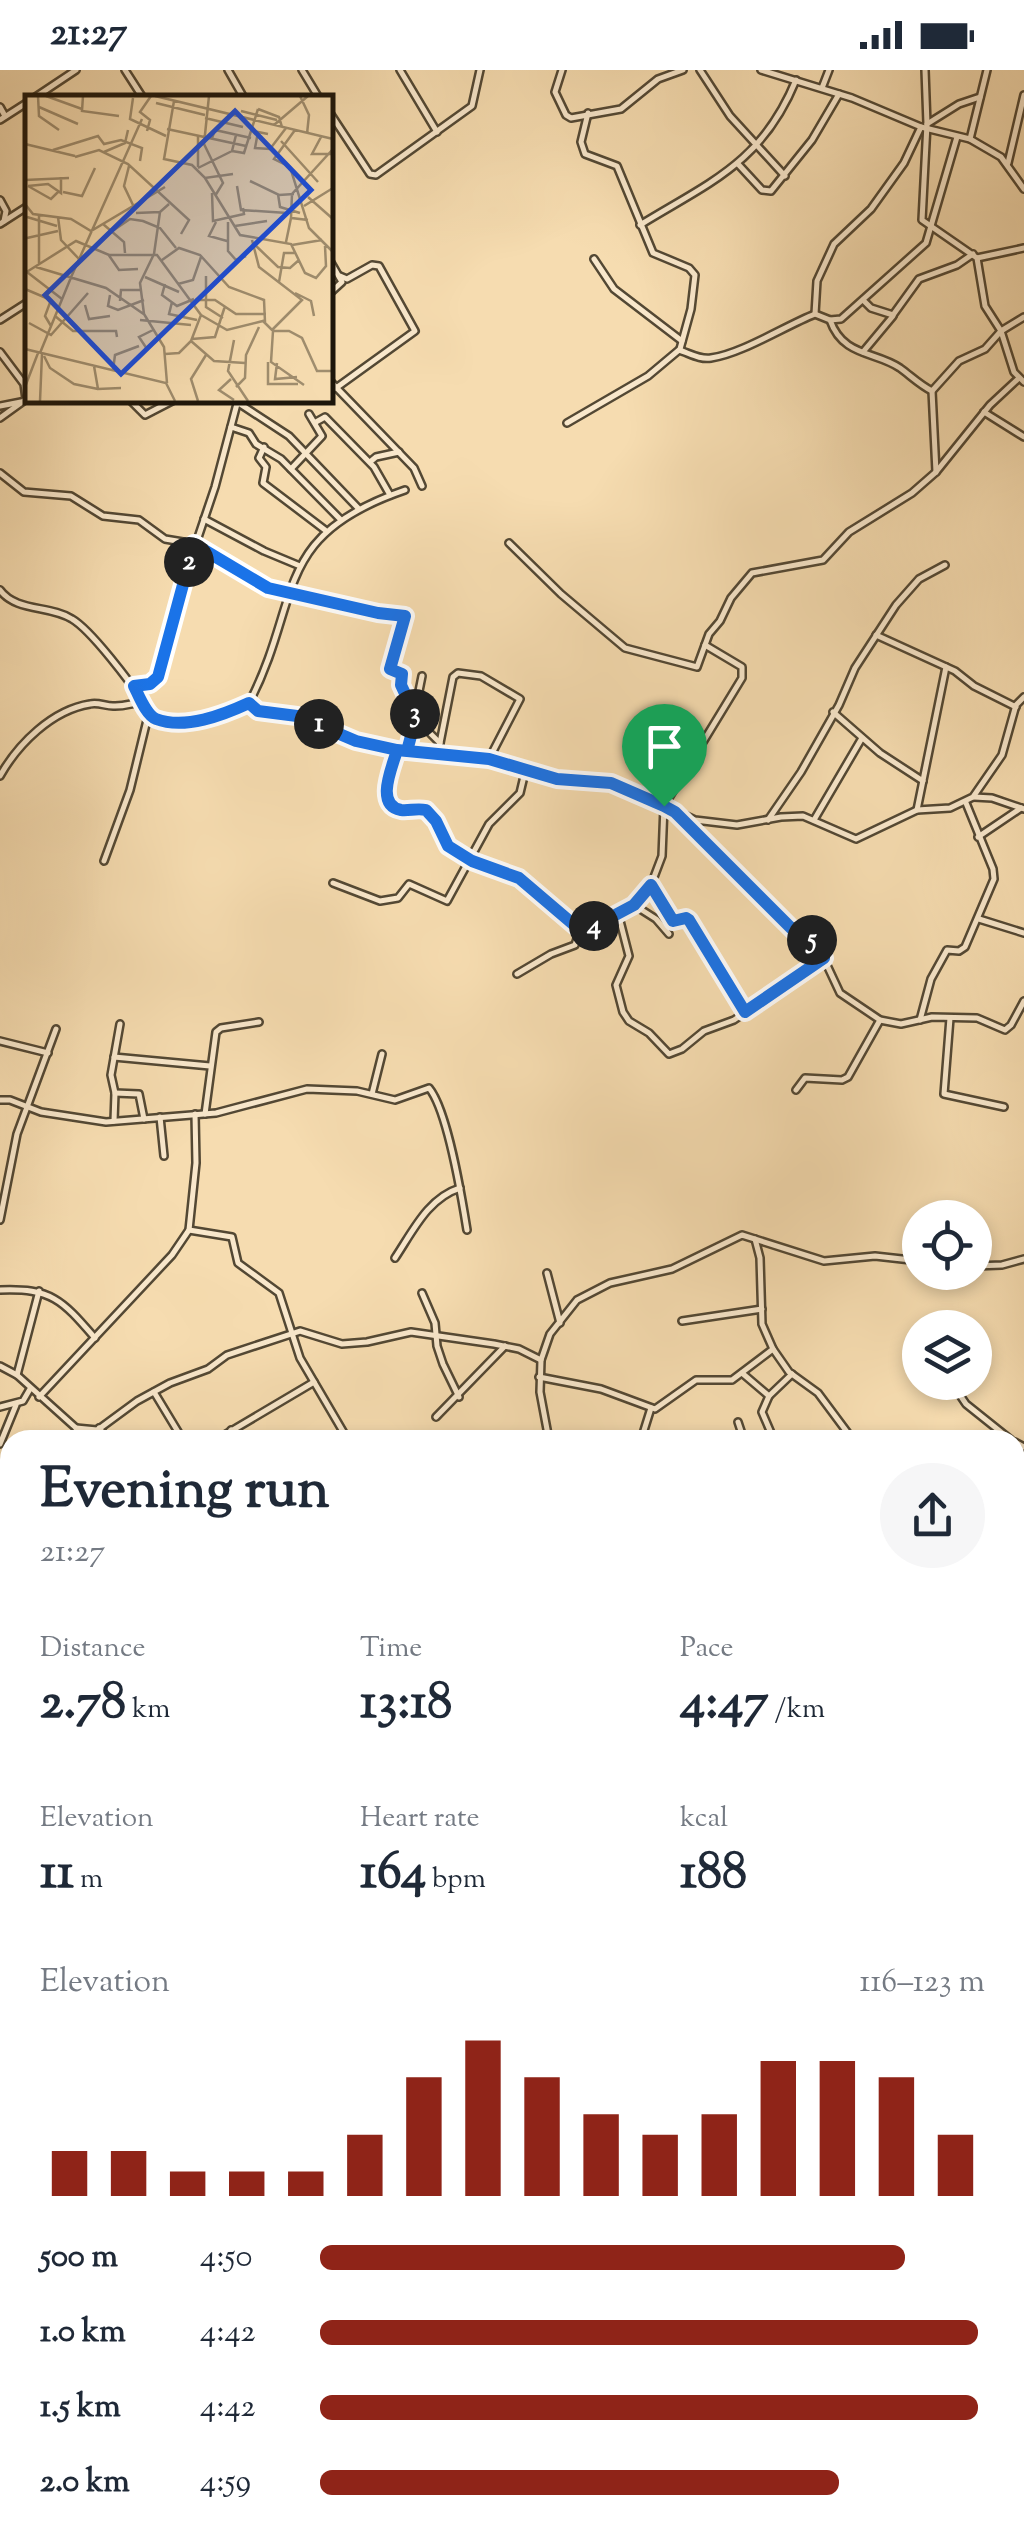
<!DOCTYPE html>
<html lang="en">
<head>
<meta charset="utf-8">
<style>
  :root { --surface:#fff; --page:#f6f6f7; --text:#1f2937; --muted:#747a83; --accent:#8f2418 }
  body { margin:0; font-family:"Sorts Mill Goudy",serif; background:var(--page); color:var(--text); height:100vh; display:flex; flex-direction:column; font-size:38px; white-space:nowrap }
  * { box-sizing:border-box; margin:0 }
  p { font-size:32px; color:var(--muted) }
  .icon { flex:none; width:55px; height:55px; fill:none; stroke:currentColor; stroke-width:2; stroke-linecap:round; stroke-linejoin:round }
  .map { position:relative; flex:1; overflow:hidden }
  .sheet { position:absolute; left:0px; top:1360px; width:1025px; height:1112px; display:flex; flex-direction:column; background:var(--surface); border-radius:30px 30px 0 0; box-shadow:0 5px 15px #0003 }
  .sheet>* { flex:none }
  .tools { position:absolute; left:902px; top:1130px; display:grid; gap:20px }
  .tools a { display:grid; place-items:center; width:90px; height:90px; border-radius:50%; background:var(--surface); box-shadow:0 5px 15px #0003; font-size:50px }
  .pin { position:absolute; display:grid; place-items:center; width:85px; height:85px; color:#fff; margin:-102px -42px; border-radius:50% 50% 50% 0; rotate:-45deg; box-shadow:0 0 10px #0007 }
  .pin .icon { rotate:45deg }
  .km { position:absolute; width:50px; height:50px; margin:-25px; border-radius:50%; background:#222; color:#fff; font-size:28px; line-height:50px; text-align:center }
  .round { display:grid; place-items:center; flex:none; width:105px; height:105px; border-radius:52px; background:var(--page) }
  .overview { display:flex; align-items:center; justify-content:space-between; height:170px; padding:0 40px }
  h1 { font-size:55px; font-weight:700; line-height:75px }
  .stats { display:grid; grid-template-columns:repeat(3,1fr); gap:15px; height:170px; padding:10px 40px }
  .stats div { display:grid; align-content:center }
  .stats b { font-size:50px; font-weight:700 }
  .stats small { font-size:28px; font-weight:400 }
  .stats p { font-size:28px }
  .chart { height:280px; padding:20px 40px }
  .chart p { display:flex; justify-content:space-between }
  .chart svg { width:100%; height:180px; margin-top:10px; stroke:var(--accent); stroke-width:6 }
  ul { padding:0 40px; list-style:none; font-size:32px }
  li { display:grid; grid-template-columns:160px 120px 1fr; align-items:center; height:75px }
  li i { height:25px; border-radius:12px; background:var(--accent) }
  .status { display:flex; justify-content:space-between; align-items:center; height:70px; padding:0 50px; background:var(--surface); direction:ltr }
  .status svg { height:28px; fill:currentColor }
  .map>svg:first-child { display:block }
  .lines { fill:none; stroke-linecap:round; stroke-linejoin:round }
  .minor-casing { stroke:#534834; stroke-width:10 }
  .minor { stroke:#f9e8cc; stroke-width:5 }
  .route-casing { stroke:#fff; stroke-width:20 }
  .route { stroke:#1a73e8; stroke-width:12 }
  .inset-road { fill:none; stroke:#9f8d6e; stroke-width:2.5 }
  .view { fill:#1d4ed8; fill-opacity:0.15; stroke:#1d4ed8; stroke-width:5 }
  .inset-edge { fill:none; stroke:#1d160b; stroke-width:5 }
</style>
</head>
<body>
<div class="status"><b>21:27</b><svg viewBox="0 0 49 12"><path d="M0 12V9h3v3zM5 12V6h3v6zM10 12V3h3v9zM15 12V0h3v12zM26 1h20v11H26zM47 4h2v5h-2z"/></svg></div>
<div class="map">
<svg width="1024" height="2471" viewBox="0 0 1024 2471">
  <rect width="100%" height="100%" fill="#f6dcb0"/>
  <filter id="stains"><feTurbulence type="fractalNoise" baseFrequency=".002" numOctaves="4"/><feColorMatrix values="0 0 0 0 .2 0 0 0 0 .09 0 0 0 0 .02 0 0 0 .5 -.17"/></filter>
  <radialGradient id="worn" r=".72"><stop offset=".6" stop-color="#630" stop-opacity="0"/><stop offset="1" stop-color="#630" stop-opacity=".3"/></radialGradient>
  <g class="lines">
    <defs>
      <g id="minor">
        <path d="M125 0 143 28"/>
        <path d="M228 0 244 28"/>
        <path d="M302 0 319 28"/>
        <path d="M400 0 437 62"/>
        <path d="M562 0 555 22 566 45 571 48 621 39 658 9 683 0"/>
        <path d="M700 0 730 46 785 106"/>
        <path d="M761 0 852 28 921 57 970 69 1001 87 1024 119"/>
        <path d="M925 0 927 54 922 150 977 188 985 236 1001 261 1014 302 1024 312"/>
        <path d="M822 18 829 0"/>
        <path d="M34 28 76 0"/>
        <path d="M0 37 5 46"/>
        <path d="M330 43 370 104 376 105 472 36 480 0"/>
        <path d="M588 43 581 72 585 84 617 96 653 183 689 198 695 205 691 239 680 279"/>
        <path d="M0 50 28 32"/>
        <path d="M927 54 959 34 980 27"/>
        <path d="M970 69 987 0"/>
        <path d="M1008 93 1024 25"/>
        <path d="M738 94 762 120 771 121 812 70 839 24"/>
        <path d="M0 130 6 141 4 151"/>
        <path d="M0 154 28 136"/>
        <path d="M640 155C710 112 762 93 796 10"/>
        <path d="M977 188 1024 178"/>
        <path d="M594 189 614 219 682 271"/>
        <path d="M330 191 342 212 330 223"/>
        <path d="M863 230 871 238 893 245 919 209 957 195 973 184"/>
        <path d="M815 244 817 211 834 174 871 139 904 93 921 57"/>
        <path d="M0 250 28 232"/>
        <path d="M830 250C843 287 875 281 900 298 911 306 920 315 932 321L959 291 985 279 1001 261 1024 247"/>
        <path d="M0 282 24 314 26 329"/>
        <path d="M863 282 893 246"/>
        <path d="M330 311 414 398 422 416"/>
        <path d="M336 318 415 261 379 196 372 195 347 209 340 206"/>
        <path d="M932 321 936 402"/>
        <path d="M130 330 145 345 174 330"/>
        <path d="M237 332 289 366 358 438"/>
        <path d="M0 336 21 332"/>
        <path d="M984 342 1024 367"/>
        <path d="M0 348 25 330"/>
        <path d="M316 352 325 347 374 397 390 425"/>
        <path d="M567 353 648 306 679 280C689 283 700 290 711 288 741 284 785 256 815 244L830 250 841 249 926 173 957 67"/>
        <path d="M231 357 249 363 256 374 281 389 340 449"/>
        <path d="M264 377 259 388 266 397 263 413 325 460"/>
        <path d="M370 392 376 387 399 382"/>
        <path d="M291 399 322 366 309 344"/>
        <path d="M0 403 24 422 71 426 103 446 139 450 165 469 195 474 268 518 378 543 405 546 390 599 402 604C398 630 423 657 440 673L435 685"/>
        <path d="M204 449 264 481 300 496"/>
        <path d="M509 473 561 524 625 578 697 597 709 564 720 551 731 528 752 503 823 490 849 462 912 423 936 402 990 335 1019 308"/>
        <path d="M0 520C16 542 50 535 72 549 91 560 131 613 144 633"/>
        <path d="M876 565 955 601 974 616 1016 637"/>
        <path d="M133 617 150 614 157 607 180 521 215 417 238 330"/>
        <path d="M249 633 258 641 297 646 356 671 397 680 489 689 557 709 621 715 695 750 737 755 781 747 803 746 856 769 917 740 950 738 973 727 1002 685 1016 635 1024 627"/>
        <path d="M833 642 880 683 923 711"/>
        <path d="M440 673 453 607 458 603 481 606 520 629 489 689"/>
        <path d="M397 680 385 723C393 745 408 736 426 740 436 750 437 764 447 774 466 795 496 793 518 807 538 819 565 858 587 859L634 835 651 815 662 786 664 736 742 608V597L705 575"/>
        <path d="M407 681 422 606"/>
        <path d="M0 706C18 674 52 640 90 634 98 632 105 636 113 636 137 637 135 624 153 647 187 656 218 647 249 633 303 529 270 466 405 420"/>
        <path d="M974 727 992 728 1024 739"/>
        <path d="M917 740 946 597"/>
        <path d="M677 744 794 861 818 876 840 923 880 950 901 954 932 947 977 948 1005 960 1011 955 1024 931"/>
        <path d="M768 750 801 702 839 635 855 598 896 535 919 509 945 495"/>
        <path d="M814 750 862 668"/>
        <path d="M978 767 1021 738"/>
        <path d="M104 791 130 720 149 642"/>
        <path d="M333 813 380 831 398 828 409 814 447 831 489 754 520 723 525 702"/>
        <path d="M651 815 673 851 689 850 745 942"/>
        <path d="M634 835 656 849 669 864"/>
        <path d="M618 843 629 886 616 915 623 942 629 951 649 963 669 984 682 979 704 961 734 950 824 888"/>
        <path d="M979 849 1024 863"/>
        <path d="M517 904 551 884 575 875 580 859"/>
        <path d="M950 948 944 1024 1004 1037"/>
        <path d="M920 950 931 909 947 880 959 881 965 877 994 809 993 799 966 733"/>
        <path d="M0 971 48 983"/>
        <path d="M114 987 210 996"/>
        <path d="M796 1020 805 1008 842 1010 848 1007 880 950"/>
        <path d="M115 1023 139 1024 144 1049"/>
        <path d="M372 1024 382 984"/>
        <path d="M0 1030H10L41 1042 106 1052 216 1043 307 1019 357 1021 395 1030 429 1018C448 1041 462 1129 467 1160"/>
        <path d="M205 1044 216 962 221 958 259 952"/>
        <path d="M160 1047 164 1086"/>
        <path d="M114 1051 115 1023 111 1005 120 954"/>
        <path d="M0 1150 17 1064 56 959"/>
        <path d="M189 1160 232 1167 238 1193 279 1223 300 1288 348 1370"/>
        <path d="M755 1169 760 1188 762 1254 773 1279 789 1302 818 1323 853 1370"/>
        <path d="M395 1188C413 1161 428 1128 460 1118"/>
        <path d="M975 1196 1002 1195 1024 1189"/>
        <path d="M547 1203 560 1253"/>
        <path d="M0 1220C52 1218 62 1230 95 1268"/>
        <path d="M422 1223 435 1253 437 1276 443 1294 459 1327"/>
        <path d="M682 1251 762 1239"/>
        <path d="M918 1262 920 1266"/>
        <path d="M0 1296 17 1305 76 1358 83 1369"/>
        <path d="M742 1303 769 1326 762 1342 774 1370"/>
        <path d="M17 1305 39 1221"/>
        <path d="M539 1307 601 1319 655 1339 696 1310H732L773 1279"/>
        <path d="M951 1312 966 1334 1011 1370"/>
        <path d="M154 1322 183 1370"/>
        <path d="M769 1326 792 1304"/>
        <path d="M39 1327 172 1185 189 1160 196 1093 195 1044"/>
        <path d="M0 1337 23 1331 30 1319"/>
        <path d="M436 1347 505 1276"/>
        <path d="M738 1352 744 1370"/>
        <path d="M76 1358 97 1360"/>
        <path d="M99 1358 109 1370"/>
        <path d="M231 1360 238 1370"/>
        <path d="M84 1370 137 1331 170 1313 208 1299 227 1285 300 1261 342 1274 367 1272 411 1262 494 1274 519 1279 541 1290"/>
        <path d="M216 1370 314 1312"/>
        <path d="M549 1370 540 1322 541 1290 550 1264 577 1230 610 1213 672 1199 742 1165 824 1191 875 1186 920 1191"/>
        <path d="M641 1370 651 1338"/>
        <path d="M1015 1372 1024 1377"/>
        <path d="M0 1374 16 1335"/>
        <path d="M1015 1480 1024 1475"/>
        <path d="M1015 1493 1024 1491"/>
        <path d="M1015 1564 1024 1562"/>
        <path d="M1015 1613 1024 1622"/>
        <path d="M3 1621 7 1741 5 1849"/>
        <path d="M6 1621 10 1571"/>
        <path d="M1015 1713 1024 1707"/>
        <path d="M1015 1789 1024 1782"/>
        <path d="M1015 1790 1024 1797"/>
        <path d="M0 1851 10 1846"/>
        <path d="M0 1868 10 1884"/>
        <path d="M1015 1893 1024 1883"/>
        <path d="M0 1963 10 1957"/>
        <path d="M1015 1989 1024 1991"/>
        <path d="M0 2053 10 2078"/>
        <path d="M1015 2059 1024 2078"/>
        <path d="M1015 2141 1024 2136"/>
        <path d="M0 2177 10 2173"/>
        <path d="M0 2414H10"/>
        <path d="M1015 2457 1024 2452"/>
        <path d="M153 2462 156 2471"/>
        <path d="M174 2462 178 2471"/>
        <path d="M912 2462 919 2471"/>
        <path d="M61 2471 71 2463 79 2471"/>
        <path d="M95 2471 116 2462"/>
        <path d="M200 2471H236L264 2462"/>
        <path d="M323 2471V2462"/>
        <path d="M446 2471 452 2462"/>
        <path d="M993 2471 1006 2462"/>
      </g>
    </defs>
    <!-- minor casing -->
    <use href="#minor" class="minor-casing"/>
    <!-- minor -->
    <use href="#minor" class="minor"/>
  </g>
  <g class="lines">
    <defs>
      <path id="route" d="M664 736 611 713 557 709 489 689 397 680 356 671 297 646 258 641 249 633C223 645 185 660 156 649 146 645 139 626 134 616L150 614 158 607 194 474 268 518 378 543 405 546 390 599 402 604 401 615 416 647 407 681 397 680C393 696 374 735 401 740 409 741 417 738 426 740L436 751 448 776 472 791 519 808 580 860H587L634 835 651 815 673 851 686 848 689 850 745 942 824 888 812 870 794 861 675 742 664 736"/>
    </defs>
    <!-- route casing -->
    <use href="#route" class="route-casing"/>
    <!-- route -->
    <use href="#route" class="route"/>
  </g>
  <!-- overview -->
  <g transform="translate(25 25)">
    <rect width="308" height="308" fill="#f6dcb0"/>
    <path class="inset-road" d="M13 1 14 21 34 35M21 1 57 14M58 1 57 16 94 21M130 1 308 44M184 1 179 49 198 88 190 101M275 1 284 20 282 39M108 3 105 24 141 41M149 6 139 64 167 70 180 83 208 79M131 8 180 20M14 12 53 29M233 14 254 22 257 32M216 16 252 25M180 23 218 32M249 30 283 1M142 34 221 51M270 35 249 64 265 72 284 133 308 157M122 36 125 25 115 17 126 1M243 39 233 37 230 53 245 54 261 33M173 41V72M296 42 287 59H308M187 43 190 35 226 43M256 46 293 87M0 49 50 61M28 55 73 41 79 49 96 45 117 53 115 66M207 56 219 58 233 14M79 57 100 48 103 35M50 62 74 55 103 69 164 125 156 139M104 71 99 91 108 110M173 73 207 56 211 40M180 83 215 140 266 149 280 178 291 183 301 171 300 151M0 85 44 83M225 86 254 100 269 99M3 91 23 89 36 98V82M3 91 26 104 33 97M212 91 216 115 262 118M38 97 57 101 70 73M187 98 188 126 219 119 218 113M253 99 255 112 275 118M283 102 308 124M0 109 8 119 46 124 66 136 140 92M279 111 308 93M111 118 135 117 144 109M2 122 32 131M33 122 36 145 54 164M266 123 267 99 308 54M191 127 184 141 202 146M203 127V156L211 165 221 161M78 129 99 147 100 158M210 131 242 126M86 137 105 124 118 126 135 133 151 153M2 143 33 136M227 145 234 172 277 205 247 235M261 147 266 123 283 125M229 149 253 172 265 173 274 165M267 150 297 145M83 159 94 175 113 174M129 159 115 188 119 219 139 252 142 288M129 159 135 117M137 165 154 153 175 160 204 192 239 205 240 227M14 170V119M11 172 81 193 120 220M2 177 37 204M0 178 51 146 84 160H132L176 220 166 246 154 258 140 259M47 180 117 24M181 181V212L198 223M120 182 154 197M254 187 259 158H270M140 189 137 200 152 211 169 204M153 189 168 185 176 162M0 194 26 205 20 221 26 231M270 198 286 206 289 221M85 200 83 211 93 215 119 205M170 205H190L211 219H241M95 206 96 195H117M147 207 144 219 172 225M60 210 64 224 85 221M176 220 202 235 238 226 248 236H264L277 243 292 276H308M30 221 48 236H91L92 242M115 225 166 230M4 228 26 240 63 198M248 236 246 267 279 290M167 244 190 242 200 211M209 245 203 276 223 306M166 246 189 266 220 268M0 254 141 288 150 306M122 254 114 242 128 235M15 258 47 180M19 261 25 273 49 289 73 294M243 267V289H273M252 268 250 284 272 282M69 271 73 294 96 293M88 275 90 260 114 251M206 284 194 295 209 305M0 292 13 258M211 292 220 283 221 260 234 232M15 306 17 259M173 306 166 284 181 260"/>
    <path class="view" d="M210 16 286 95 96 279 20 200Z"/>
    <rect width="308" height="308" class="inset-edge"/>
  </g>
  <rect width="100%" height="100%" filter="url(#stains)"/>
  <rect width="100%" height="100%" fill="url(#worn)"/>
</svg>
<div class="tools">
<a><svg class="icon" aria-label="locate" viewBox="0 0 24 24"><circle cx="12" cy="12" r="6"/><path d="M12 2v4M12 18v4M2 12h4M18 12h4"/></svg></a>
<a><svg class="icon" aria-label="layers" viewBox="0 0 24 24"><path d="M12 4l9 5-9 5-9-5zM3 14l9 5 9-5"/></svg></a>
</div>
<div class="pin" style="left:664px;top:736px;background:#1e9e55"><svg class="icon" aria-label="arrive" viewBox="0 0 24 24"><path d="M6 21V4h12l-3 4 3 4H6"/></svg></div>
<b class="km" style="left:319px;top:654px">1</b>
<b class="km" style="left:189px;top:492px">2</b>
<b class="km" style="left:415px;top:644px">3</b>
<b class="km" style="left:594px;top:856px">4</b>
<b class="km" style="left:812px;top:870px">5</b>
<section class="sheet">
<div class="overview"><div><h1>Evening run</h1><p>21:27</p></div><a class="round"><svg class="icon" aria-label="share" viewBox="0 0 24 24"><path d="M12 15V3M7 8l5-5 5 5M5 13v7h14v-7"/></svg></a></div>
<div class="stats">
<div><p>Distance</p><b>2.78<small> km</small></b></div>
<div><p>Time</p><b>13:18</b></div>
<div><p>Pace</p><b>4:47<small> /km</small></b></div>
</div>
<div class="stats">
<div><p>Elevation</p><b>11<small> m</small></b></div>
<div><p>Heart rate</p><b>164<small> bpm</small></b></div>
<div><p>kcal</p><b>188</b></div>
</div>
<div class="chart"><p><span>Elevation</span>116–123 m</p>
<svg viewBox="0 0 160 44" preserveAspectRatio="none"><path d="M5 44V33M15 44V33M25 44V38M35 44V38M45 44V38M55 44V29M65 44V15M75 44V6M85 44V15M95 44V24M105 44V29M115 44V24M125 44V11M135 44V11M145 44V15M155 44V29"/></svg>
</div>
<ul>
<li><b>500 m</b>4:50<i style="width:88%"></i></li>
<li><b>1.0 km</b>4:42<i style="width:99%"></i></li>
<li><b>1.5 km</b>4:42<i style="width:99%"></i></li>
<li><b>2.0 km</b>4:59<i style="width:78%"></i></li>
</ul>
</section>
</div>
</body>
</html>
